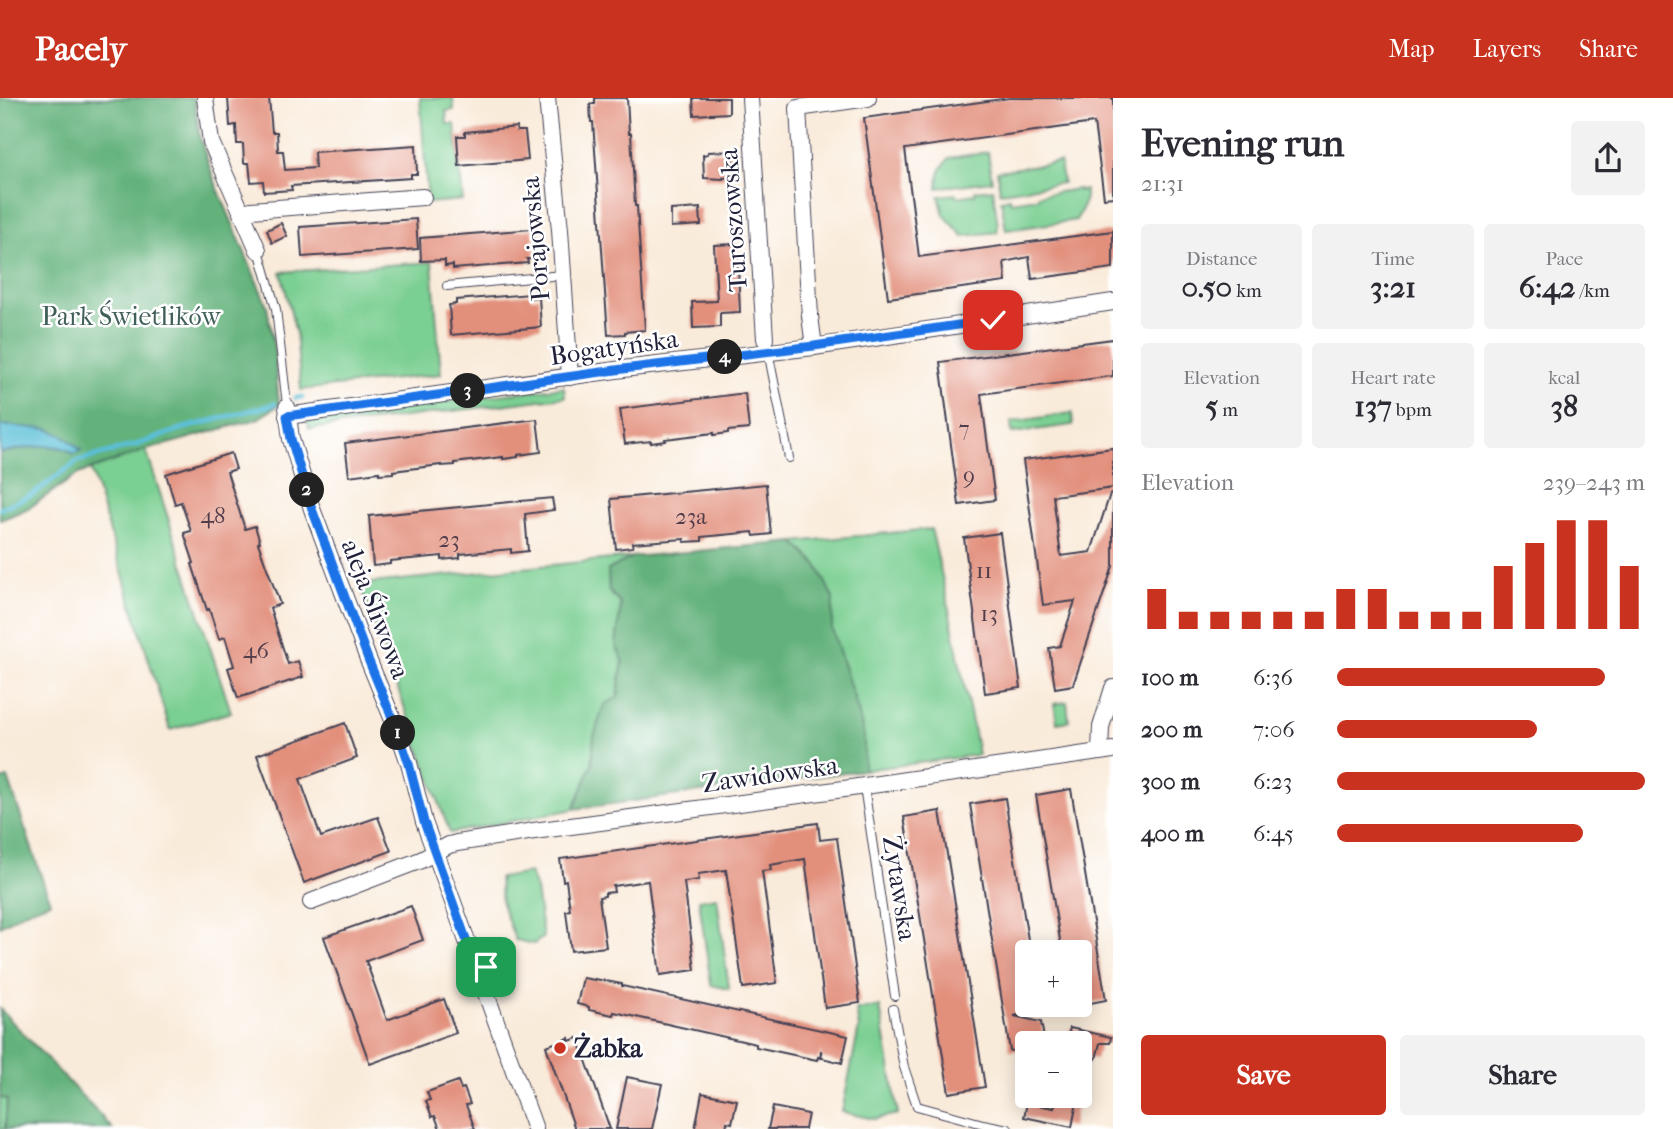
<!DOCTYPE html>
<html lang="en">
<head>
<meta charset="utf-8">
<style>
  :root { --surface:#fff; --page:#f2f2f3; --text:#2b2b33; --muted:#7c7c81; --accent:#c8321e }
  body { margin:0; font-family:"IM FELL French Canon",serif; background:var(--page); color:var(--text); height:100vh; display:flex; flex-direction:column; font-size:26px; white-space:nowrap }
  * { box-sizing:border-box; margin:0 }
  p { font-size:23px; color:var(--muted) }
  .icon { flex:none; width:38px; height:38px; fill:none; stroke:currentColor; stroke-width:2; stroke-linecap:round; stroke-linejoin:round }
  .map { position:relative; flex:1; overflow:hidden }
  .sheet { display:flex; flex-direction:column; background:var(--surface); width:560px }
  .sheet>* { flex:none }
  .controls { position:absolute; left:1015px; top:842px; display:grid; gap:14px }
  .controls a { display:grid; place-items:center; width:77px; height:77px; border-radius:7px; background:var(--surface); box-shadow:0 4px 18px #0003; font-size:35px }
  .pin { position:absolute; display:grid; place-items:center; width:60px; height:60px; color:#fff; margin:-30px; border-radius:14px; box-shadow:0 4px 10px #0006 }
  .km { position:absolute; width:35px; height:35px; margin:-18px; border-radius:50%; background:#222; color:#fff; font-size:19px; line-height:35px; text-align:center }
  .round { display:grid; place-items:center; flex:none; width:74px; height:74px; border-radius:7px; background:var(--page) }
  .head { display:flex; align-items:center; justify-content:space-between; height:119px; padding:0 28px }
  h1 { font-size:38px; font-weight:700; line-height:52px }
  .figures { display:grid; grid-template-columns:repeat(3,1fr); gap:10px; height:119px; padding:7px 28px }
  .figures div { display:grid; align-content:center; border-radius:7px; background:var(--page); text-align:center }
  .figures b { font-size:30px; font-weight:700 }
  .figures small { font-size:19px; font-weight:400 }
  .figures p { font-size:19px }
  .chart { height:196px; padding:14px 28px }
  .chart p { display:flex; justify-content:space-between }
  .chart svg { width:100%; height:126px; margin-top:7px; stroke:var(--accent); stroke-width:6 }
  .button { display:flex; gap:14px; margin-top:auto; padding:14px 28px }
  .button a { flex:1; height:80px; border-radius:7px; background:var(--accent); color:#fff; font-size:28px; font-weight:700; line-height:80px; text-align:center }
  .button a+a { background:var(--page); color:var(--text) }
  ul { padding:0 28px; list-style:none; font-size:23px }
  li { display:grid; grid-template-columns:112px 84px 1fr; align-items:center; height:52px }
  li i { height:18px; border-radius:9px; background:var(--accent) }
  header { display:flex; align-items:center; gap:42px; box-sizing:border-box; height:98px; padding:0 35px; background:var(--accent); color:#fff }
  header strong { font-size:33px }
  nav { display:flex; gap:38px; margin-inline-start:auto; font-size:24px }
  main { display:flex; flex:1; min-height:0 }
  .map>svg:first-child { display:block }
  .green { fill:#7acf92; stroke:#4e7866; stroke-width:2 }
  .forest { fill:#63b27c; stroke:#426a5c; stroke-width:2 }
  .water { fill:#5abfd8; stroke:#3e708a; stroke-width:2 }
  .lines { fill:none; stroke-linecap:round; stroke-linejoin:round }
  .stream { stroke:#5abfd8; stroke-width:5 }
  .building { fill:#e28f7c }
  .lane-casing { stroke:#424053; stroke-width:10 }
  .street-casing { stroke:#424053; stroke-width:18 }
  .lane { stroke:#fff; stroke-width:8 }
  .street { stroke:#fff; stroke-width:16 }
  .route-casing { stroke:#fff; stroke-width:14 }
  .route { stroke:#1a73e8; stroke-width:9 }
  .poi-dot { fill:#c8321e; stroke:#fff; stroke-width:2.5 }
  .labels { text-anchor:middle; stroke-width:5; stroke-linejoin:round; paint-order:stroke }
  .number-label { font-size:23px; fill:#523d4b }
  .street-label { font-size:26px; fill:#22223b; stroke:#fff }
  .park-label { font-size:26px; fill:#415f59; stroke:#fff }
  .poi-label { font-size:26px; font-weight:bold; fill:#22223b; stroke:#fff; text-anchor:start }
</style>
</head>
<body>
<header>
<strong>Pacely</strong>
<nav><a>Map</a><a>Layers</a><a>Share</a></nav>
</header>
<main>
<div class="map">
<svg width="1113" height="1031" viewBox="0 0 1113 1031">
  <rect width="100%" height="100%" fill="#fff"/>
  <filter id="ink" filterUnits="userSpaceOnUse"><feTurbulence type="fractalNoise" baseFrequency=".0143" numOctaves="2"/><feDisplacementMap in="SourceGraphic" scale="14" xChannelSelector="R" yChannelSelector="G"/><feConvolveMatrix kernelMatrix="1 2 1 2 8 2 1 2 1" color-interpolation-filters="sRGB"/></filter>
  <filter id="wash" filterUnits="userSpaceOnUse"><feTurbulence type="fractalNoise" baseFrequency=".00686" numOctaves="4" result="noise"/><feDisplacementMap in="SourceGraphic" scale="28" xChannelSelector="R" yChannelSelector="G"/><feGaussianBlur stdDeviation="1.57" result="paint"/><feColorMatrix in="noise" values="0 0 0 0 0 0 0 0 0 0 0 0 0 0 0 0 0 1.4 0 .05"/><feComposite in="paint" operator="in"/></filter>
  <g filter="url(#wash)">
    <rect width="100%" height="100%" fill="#f9ebda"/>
    <!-- green -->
    <g class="green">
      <path d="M0 0H194L200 40 213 79 267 208 274 251 279 307 257 321 146 352 231 614 170 632 91 372 78 376 27 411 0 422Z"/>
      <path d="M420 0H453L454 12 446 13 447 26H455L463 102 428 105Z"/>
      <path d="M988 54 992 83 937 90 940 73 949 60Z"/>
      <path d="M1060 64 1063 85 1000 94 997 73Z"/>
      <path d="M993 91 998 128 997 134 963 138 944 117 939 98 956 96 957 99 975 96V93Z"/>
      <path d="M1079 91V93L1085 92C1086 103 1082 113 1076 122L1006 132 1001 102 1010 100 1011 104 1038 100V97Z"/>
      <path d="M432 164 441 276 301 292 296 236 281 174Z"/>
      <path d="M564 289 565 299 309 331 307 320Z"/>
      <path d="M1072 315 1073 327 1012 335 1011 324Z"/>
      <path d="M931 431C941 471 949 511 957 552 964 587 972 621 978 657L864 672V639L858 613 832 531V500L817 467 794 444Z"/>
      <path d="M632 459 608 472 609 493 621 506 616 547 623 562 618 599 594 638 592 667 574 711 450 735 360 486Z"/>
      <path d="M1067 604 1069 623 1057 625 1054 606Z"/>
      <path d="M530 775 536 791 543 839 534 846 515 842 502 806 499 780Z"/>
      <path d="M717 799 729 891 711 887 699 802Z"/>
      <path d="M880 909 898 1016 874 1021 842 1014 859 929 856 912Z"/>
      <path d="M0 1000 7 1001 5 1031H0Z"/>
    </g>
    <!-- forest -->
    <g class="forest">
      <path d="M0 0H194L200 40 213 79 267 208 274 251 279 307 257 321 146 352 78 376 27 411 0 422V355C23 351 54 341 74 356L80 352 14 329 0 327Z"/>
      <path d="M794 444 817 467 833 500 832 531 858 613 864 639V672L574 711 592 667 594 638 604 607 618 599 623 562 616 547 621 506 609 493 608 472 632 459Z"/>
      <path d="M8 680 50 804 26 813 0 828V682Z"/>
      <path d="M0 911 113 1031H5L7 1001 0 1000Z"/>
    </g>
    <!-- water -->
    <path class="water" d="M0 327 48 331 64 338 81 352 74 356C55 341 23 351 0 355Z"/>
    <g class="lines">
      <!-- stream -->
      <g class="stream">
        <path d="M296 300 302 299"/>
        <path d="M0 411 33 396 78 363 139 346 181 331 275 306"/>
      </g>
    </g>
    <g id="blocks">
      <!-- building -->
      <g class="building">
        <path d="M228 0H269L272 34H277L278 53H283L285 72 315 70 314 54 416 47 417 76H411V80L291 88 292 92 264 94 263 83 251 84 249 65H244L243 46H237L236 27 230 28Z"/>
        <path d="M595 0H627L629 35H631L635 108H637L645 232 625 234V236L608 237 593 24H591L590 6H595Z"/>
        <path d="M693 0H729V15L694 17Z"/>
        <path d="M1009 0H1113V99L1104 100 1094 25 905 51 919 159 1113 133V170L1032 181 1029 159 1004 164 1006 184 888 200 864 20Z"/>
        <path d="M517 29V33H525L528 62 459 68 457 38H465V34Z"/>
        <path d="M732 53 733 79 723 80V81L704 80 703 57 708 56V54Z"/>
        <path d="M700 110 701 127 671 129V112Z"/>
        <path d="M416 121 418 151 302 159 300 129Z"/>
        <path d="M281 125 287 138 272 145 267 132Z"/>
        <path d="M533 131 535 161H527L528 165 453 171V167L445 168V162L421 163 420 140Z"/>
        <path d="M737 146 740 214 720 215V229L693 230 692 204 717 203 714 147Z"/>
        <path d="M530 196 531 200 539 199 541 229 451 237 449 207 456 206V202Z"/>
        <path d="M1113 241V278L981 296 995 402 959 407 940 264Z"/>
        <path d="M745 295 749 331 728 333V335L714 337V335L665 341 666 343 651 345V343L625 346 620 311Z"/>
        <path d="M537 321 541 354 518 357V359L503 361V359L455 365V367L441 368V367L393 373V375L379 376V374L349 378 345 345Z"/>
        <path d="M1113 350V390L1053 398 1061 458 1091 454 1110 396 1113 397V468L1073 587 1055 590 1049 550 1060 548 1075 503 1043 507 1023 362Z"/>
        <path d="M231 355 236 371 227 374 245 431 255 428 260 444 258 445 280 506 270 510 288 566 298 563 303 579 238 600 228 570 234 568 225 539 219 541 209 511 207 512 192 466 194 465 184 435 191 433 181 404 175 406 166 376Z"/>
        <path d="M766 386 771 436 754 438 753 434 702 439V443L684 444V441L632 445 633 449 616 451 611 401Z"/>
        <path d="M552 400 554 412 525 416 528 453 511 455V451L460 456V460L442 462V458L390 463V466L373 468 369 418Z"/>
        <path d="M1000 435 1021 590 985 595 964 440Z"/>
        <path d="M345 625 357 660 300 681 321 739 378 719 391 753 304 785 257 657Z"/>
        <path d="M1071 691 1106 902 1080 907V854H1062L1036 697Z"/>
        <path d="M1005 700 1030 854H1027V915L1014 918 1041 924 1045 945H1027V951L1010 953 970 706Z"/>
        <path d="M940 713 985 989 949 995 904 719Z"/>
        <path d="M818 725 820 742 837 740 860 905 825 910 805 761 770 767 771 772 762 773 777 885 743 890 726 772 698 776 699 782 684 784 695 872 660 877 648 783 613 788 614 794 605 795V798L599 799 606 849 571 853 566 813 570 812 566 782 563 783 560 761Z"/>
        <path d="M411 808 423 842 366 863 387 922 444 901 456 935 370 966 324 839Z"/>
        <path d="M583 880 595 882V881L622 886V888L848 938 842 965 822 960 821 952 820 960 818 959 817 962 756 949V946L614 914 613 917 589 912V909L577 906Z"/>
        <path d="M1070 930 1111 939 1110 945H1100L1096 961 1080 957V945H1066Z"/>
        <path d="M569 940V943L578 940 610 1031H575L546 948Z"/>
        <path d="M627 979 662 986 652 1031H616Z"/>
        <path d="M458 983 461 991 464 990 470 1006 466 1007 475 1031H440L435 1018 432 1019 426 1003 430 1002 427 994Z"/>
        <path d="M702 995 737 1002 732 1025 727 1024 726 1031H695Z"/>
        <path d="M1057 999 1077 1004 1072 1029 1024 1019 1027 1005 1054 1010Z"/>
        <path d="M773 1009 808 1016 805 1031H768Z"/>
      </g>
    </g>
  </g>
  <g filter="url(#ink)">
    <use href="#blocks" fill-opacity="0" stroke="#424053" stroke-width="2"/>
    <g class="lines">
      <defs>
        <g id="lane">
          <path d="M261 159 276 211 287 307"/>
          <path d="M447 188 562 177"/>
          <path d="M768 253 789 360"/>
          <path d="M864 688 895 898"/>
          <path d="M478 873 498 865 510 864"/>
          <path d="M893 911 904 969 917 1008 983 1026 1008 1031"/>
        </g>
        <g id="street">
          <path d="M205 0 211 44 258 152"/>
          <path d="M547 0 560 132 570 279"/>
          <path d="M750 0 765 241"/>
          <path d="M241 115 251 112 423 99"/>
          <path d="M814 249 810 218 798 10 868 0"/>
          <path d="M287 309 291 341 312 411 368 561 400 639 409 665 424 724 535 1031"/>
          <path d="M287 318 623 271 814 249 1113 204"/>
          <path d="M1100 654 1101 629 1113 590"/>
          <path d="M311 804 421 762 449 747 457 745 534 733 851 690 1113 652"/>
        </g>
      </defs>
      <!-- lane casing -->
      <use href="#lane" class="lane-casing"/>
      <!-- street casing -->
      <use href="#street" class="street-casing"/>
      <!-- lane -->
      <use href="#lane" class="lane"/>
      <!-- street -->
      <use href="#street" class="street"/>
    </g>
  </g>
  <g class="lines" filter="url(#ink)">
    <defs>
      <path id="route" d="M486 869 478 873 470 852 424 724 409 666 400 639 368 561 312 411 291 341 287 318 623 271 814 248 993 222"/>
    </defs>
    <!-- route casing -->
    <use href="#route" class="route-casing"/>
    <!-- route -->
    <use href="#route" class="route"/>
  </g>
  <!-- markers -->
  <circle class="poi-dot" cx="560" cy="950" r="7"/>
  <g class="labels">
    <!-- number labels -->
    <g class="number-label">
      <text x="964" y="338">7</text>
      <text x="969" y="385">9</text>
      <text x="213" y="425">48</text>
      <text x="691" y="426">23a</text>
      <text x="449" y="449">23</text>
      <text x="984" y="480">11</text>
      <text x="989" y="523">13</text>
      <text x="256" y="560">46</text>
    </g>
    <!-- street labels -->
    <g class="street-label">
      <text transform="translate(733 122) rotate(-94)" y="9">Turoszowska</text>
      <text transform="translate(535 141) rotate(-95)" y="9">Porajowska</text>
      <text transform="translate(614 249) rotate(-8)" y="9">Bogatyńska</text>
      <text transform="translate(376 511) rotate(69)" y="9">aleja Śliwowa</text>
      <text transform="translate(770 676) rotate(-8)" y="9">Zawidowska</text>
      <text transform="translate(900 790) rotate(81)" y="9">Żytawska</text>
    </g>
    <!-- park labels -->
    <g class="park-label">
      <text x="131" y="227">Park Świetlików</text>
    </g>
    <!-- poi labels -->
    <g class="poi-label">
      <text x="574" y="959">Żabka</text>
    </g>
  </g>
</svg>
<div class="controls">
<a>+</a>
<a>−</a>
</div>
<div class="pin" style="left:486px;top:869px;background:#1e9e55"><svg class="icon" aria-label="arrive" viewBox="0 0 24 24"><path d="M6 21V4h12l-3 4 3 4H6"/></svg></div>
<div class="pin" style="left:993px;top:222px;background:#d93025"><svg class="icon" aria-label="check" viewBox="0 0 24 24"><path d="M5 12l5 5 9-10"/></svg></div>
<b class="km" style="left:398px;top:635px">1</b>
<b class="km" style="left:307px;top:392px">2</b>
<b class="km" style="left:468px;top:293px">3</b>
<b class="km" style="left:725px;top:259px">4</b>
</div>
<section class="sheet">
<div class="head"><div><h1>Evening run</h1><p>21:31</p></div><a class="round"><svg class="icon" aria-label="share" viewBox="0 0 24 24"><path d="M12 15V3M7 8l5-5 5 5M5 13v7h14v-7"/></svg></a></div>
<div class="figures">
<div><p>Distance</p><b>0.50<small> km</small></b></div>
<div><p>Time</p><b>3:21</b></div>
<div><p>Pace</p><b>6:42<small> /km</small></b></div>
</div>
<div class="figures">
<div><p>Elevation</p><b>5<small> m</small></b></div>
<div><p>Heart rate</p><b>137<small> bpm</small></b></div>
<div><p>kcal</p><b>38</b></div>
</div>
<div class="chart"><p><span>Elevation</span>239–243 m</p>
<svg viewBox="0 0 160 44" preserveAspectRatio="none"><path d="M5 44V30M15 44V38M25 44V38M35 44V38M45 44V38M55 44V38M65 44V30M75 44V30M85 44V38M95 44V38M105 44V38M115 44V22M125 44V14M135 44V6M145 44V6M155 44V22"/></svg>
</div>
<ul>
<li><b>100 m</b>6:36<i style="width:87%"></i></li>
<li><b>200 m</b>7:06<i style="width:65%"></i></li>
<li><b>300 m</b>6:23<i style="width:100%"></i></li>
<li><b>400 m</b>6:45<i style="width:80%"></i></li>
</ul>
<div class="button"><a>Save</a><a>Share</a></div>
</section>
</main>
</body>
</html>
